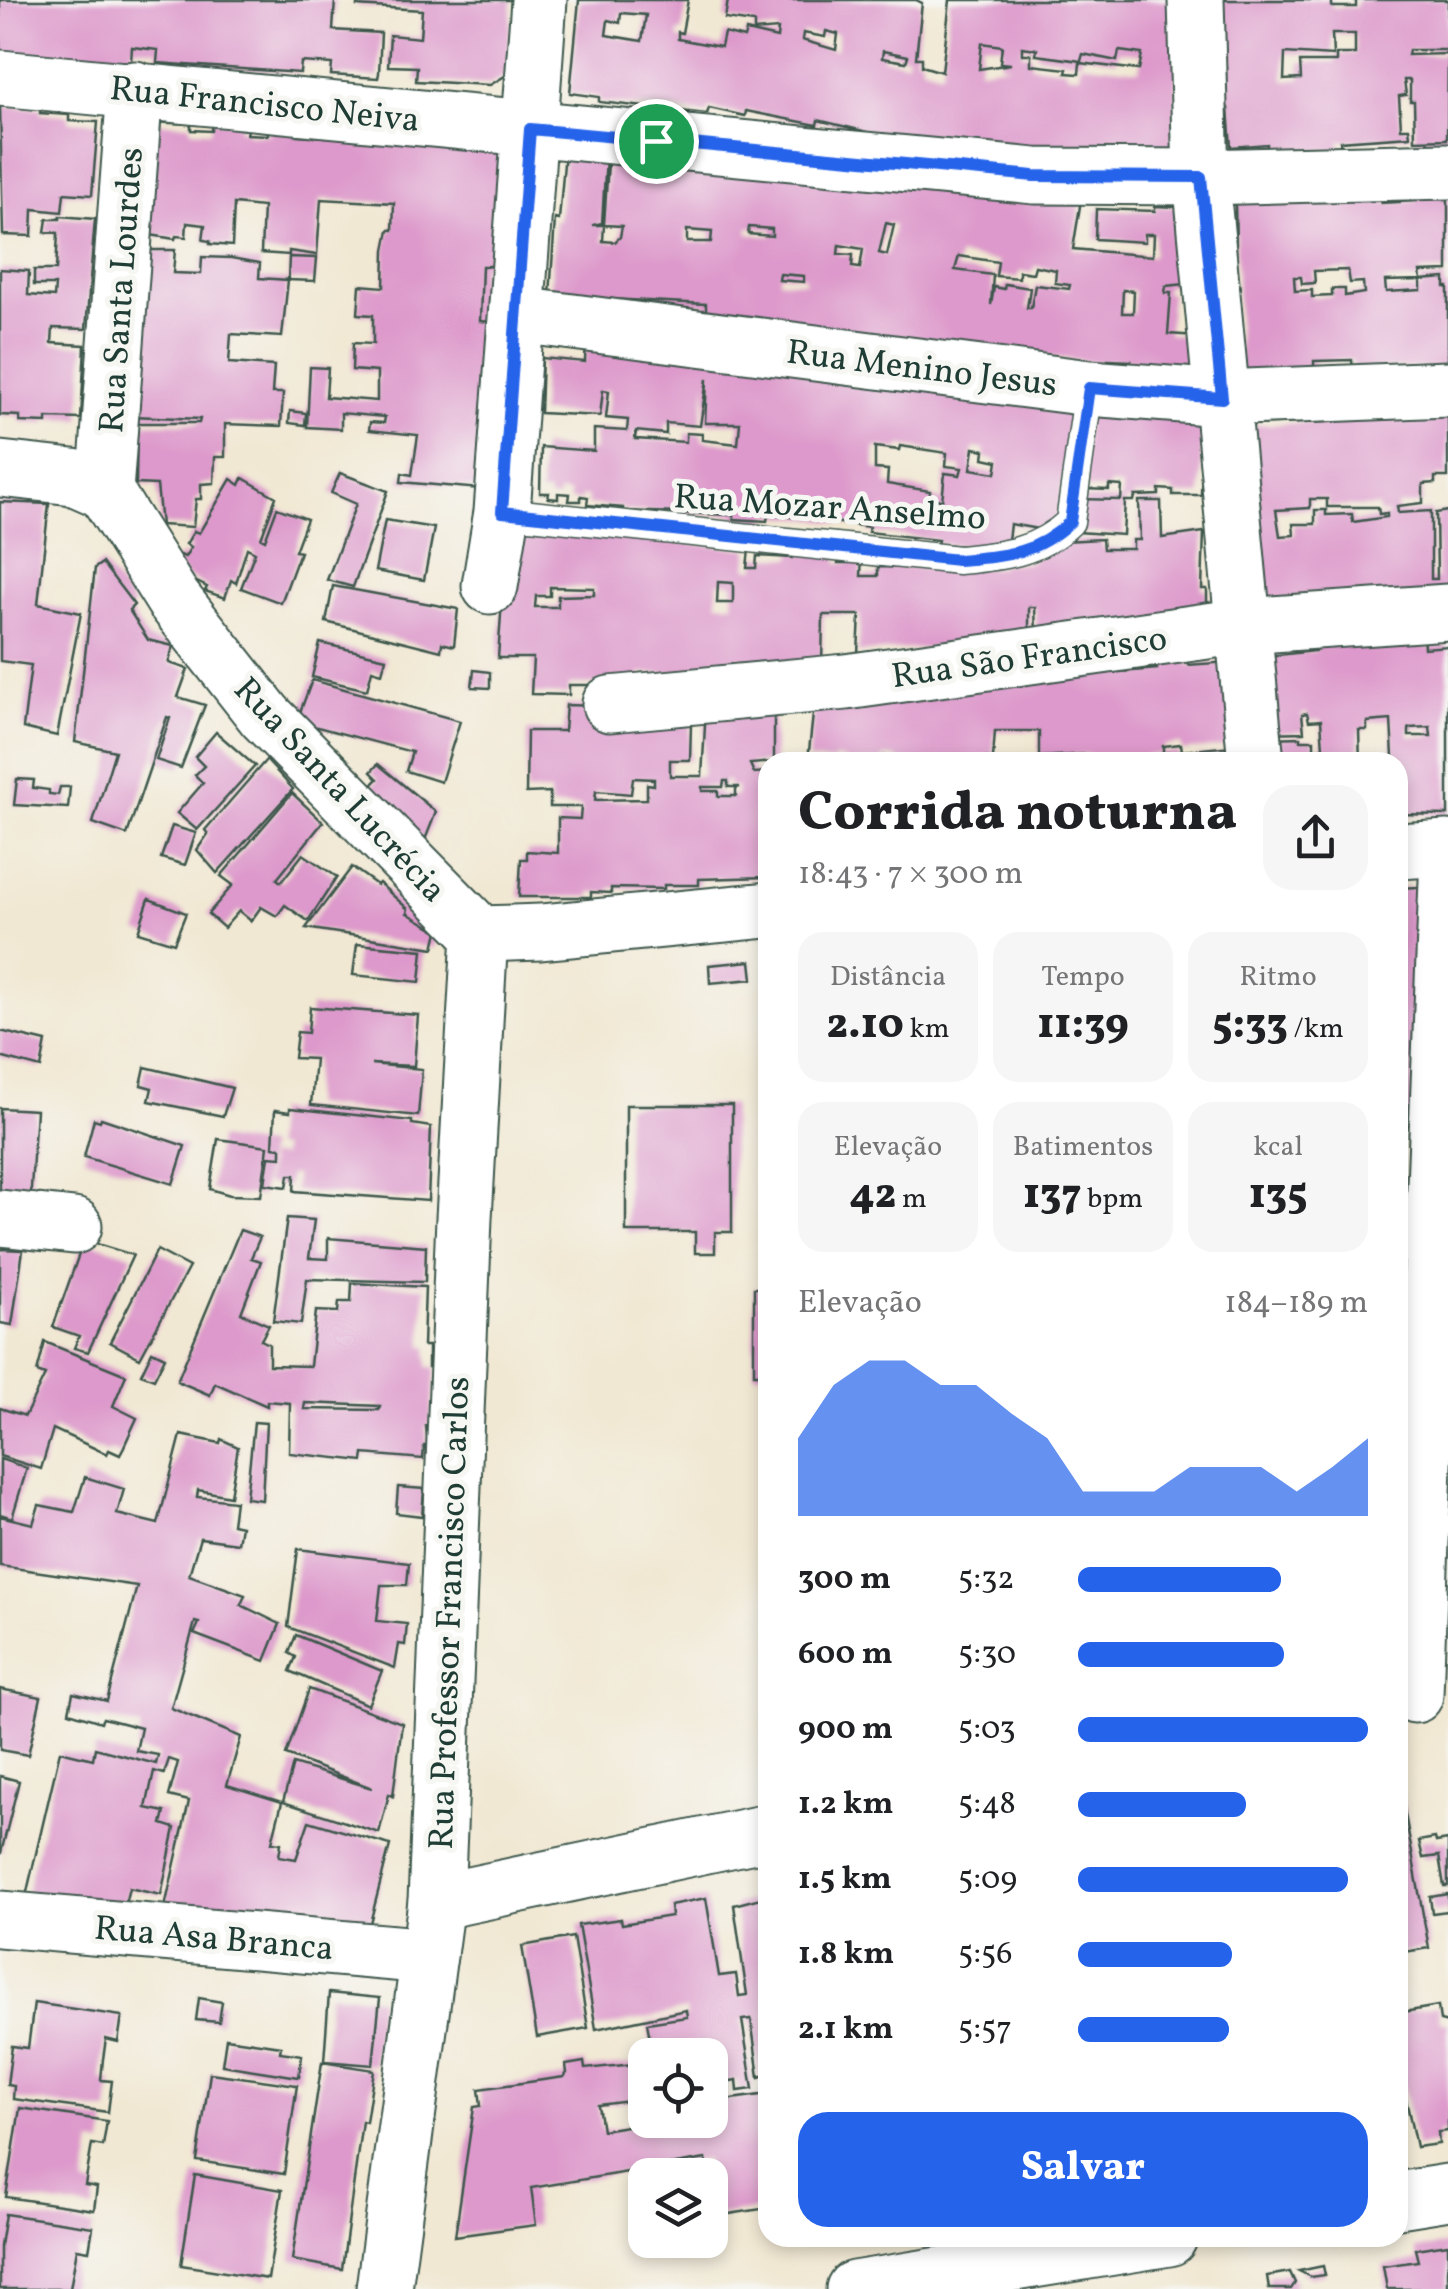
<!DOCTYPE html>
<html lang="pt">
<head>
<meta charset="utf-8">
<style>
  :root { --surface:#fff; --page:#f6f6f6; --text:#202124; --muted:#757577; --accent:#2563eb }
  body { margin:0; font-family:Vollkorn,serif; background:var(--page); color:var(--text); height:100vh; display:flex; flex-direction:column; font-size:38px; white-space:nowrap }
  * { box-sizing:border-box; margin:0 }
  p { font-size:32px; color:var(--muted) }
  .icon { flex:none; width:55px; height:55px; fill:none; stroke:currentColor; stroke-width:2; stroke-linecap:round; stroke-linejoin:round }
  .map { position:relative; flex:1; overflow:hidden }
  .drawer { position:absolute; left:758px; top:752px; width:650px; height:1495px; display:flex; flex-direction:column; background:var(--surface); border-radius:30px; box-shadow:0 5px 15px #0003 }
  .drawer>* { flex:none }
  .buttons { position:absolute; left:628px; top:2038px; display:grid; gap:20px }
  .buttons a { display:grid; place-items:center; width:100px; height:100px; border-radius:20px; background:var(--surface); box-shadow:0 5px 15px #0003; font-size:50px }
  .pin { position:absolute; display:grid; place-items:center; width:85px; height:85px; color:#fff; margin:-42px; border:5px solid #fff; border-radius:50%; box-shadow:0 2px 10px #0007 }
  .round { display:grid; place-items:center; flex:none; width:105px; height:105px; border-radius:30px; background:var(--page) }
  .head { display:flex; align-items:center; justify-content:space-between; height:170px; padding:0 40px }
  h1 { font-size:55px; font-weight:800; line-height:75px }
  .figures { display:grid; grid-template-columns:repeat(3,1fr); gap:15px; height:170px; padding:10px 40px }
  .figures div { display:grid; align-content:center; border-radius:25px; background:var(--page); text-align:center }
  .figures b { font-size:42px; font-weight:800 }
  .figures small { font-size:28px; font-weight:400 }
  .figures p { font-size:28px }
  .chart { height:280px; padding:20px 40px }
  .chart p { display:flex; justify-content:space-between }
  .chart svg { width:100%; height:180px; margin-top:10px; fill:var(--accent); opacity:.7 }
  .button { display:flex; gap:20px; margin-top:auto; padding:20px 40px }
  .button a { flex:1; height:115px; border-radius:30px; background:var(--accent); color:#fff; font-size:40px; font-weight:800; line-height:115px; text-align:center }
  ul { padding:0 40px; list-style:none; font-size:32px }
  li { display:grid; grid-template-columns:160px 120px 1fr; align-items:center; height:75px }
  li i { height:25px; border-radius:12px; background:var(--accent) }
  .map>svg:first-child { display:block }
  .building { fill:#dd99cb; fill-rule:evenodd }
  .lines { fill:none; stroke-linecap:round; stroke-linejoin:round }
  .lane-casing { stroke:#3e574c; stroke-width:31 }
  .street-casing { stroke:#3e574c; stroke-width:59 }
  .lane { stroke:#fff; stroke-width:28 }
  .street { stroke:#fff; stroke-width:55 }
  .route-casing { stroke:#fff; stroke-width:20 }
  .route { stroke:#2563eb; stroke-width:12 }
  .labels { text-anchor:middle; stroke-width:10; stroke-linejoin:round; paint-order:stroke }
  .street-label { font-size:35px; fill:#1f3d34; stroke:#f6f6f2 }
</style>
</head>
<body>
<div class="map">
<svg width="1448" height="2289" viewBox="0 0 1448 2289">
  <rect width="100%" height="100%" fill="#f6f6f2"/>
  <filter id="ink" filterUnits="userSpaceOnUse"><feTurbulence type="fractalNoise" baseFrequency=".01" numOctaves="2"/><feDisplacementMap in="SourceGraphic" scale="20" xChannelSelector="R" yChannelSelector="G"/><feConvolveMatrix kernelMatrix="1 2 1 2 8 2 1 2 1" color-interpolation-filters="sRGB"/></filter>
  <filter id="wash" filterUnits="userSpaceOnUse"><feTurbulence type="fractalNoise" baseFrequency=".0048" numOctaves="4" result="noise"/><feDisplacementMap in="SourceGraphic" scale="40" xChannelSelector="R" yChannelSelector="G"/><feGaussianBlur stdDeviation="2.25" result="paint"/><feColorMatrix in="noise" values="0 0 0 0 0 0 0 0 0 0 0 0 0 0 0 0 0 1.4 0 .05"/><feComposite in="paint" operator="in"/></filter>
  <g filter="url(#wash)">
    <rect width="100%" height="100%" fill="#f1e8d3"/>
    <g id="blocks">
      <!-- building -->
      <g class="building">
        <path d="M0 0H335L333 30 381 33 379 73 378 78 331 75 332 64 301 62 300 73 157 63 158 50 132 47 131 62 0 54Z"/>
        <path d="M358 0H512L508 74 490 85 416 81 417 67 388 66 390 35 420 38 422 10 357 6Z"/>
        <path d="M579 0H688L682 33 678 32V39L721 47 724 33 744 38 746 31 777 38 778 29 754 31V23L725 19 728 0H916L922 3 916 58H922V66L942 72 950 0H1182L1173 159 959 154 818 120 817 125 746 111 745 116 709 108 707 114 599 102V97L570 93ZM621 13 646 15 642 41 606 35 608 20 620 23ZM826 31 838 34 836 50 802 40 803 33 825 37ZM982 43 1002 46 1000 63 1011 64 979 69ZM1022 47 1037 49 1036 55 1081 61 1083 54 1117 61 1119 51 1142 54 1139 70 1080 63 1079 74 1066 73 1067 69 1031 65V54H1022ZM883 51 908 56 906 62 882 58Z"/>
        <path d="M1216 0H1332V7H1356V0H1448L1447 50H1409L1408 55 1448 54 1447 139 1415 140 1414 101H1410V80H1404L1406 95 1399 96 1401 128H1409L1410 136 1340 141 1341 150 1267 149V144L1231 147 1228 108H1219L1217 80H1226V67L1215 68ZM1332 34H1355V54H1336V62H1300L1301 79 1284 80 1285 53 1333 56Z"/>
        <path d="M0 106 41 108 40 113 69 115V121L98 122 92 195 64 193 62 212 33 209 32 236 3 235Z"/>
        <path d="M212 120 240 121 239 129 248 130 247 134 268 135 269 126 297 128V135L325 137V127L502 149 494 266H482L480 321 492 322 480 489 401 482 402 473 412 475 418 435 369 430 370 422 384 423 385 417 341 413V429L307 427 310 367 328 368 326 397 377 401V372L352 370 353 343 373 344V315L358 314 360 285 384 287 385 250 389 230H393L394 203 321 199 317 255 289 251V255L261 253 263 207 234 204 232 246 210 244V241L203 240 205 225 187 223 186 237 176 236 175 239 144 234 150 122 191 124V130L211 131Z"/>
        <path d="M609 148 1081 200 1073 249 1153 256 1154 234H1145V242L1095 239 1096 209 1155 211V206L1175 207 1176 199 1186 284 1166 286 1165 293H1171L1168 334 1198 336 1197 370 1130 366 1131 361 1108 360V364L706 317V304L550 296 555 219 559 220 565 152 606 156 602 223 593 225H604L603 241 615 242 620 237 622 226 604 225ZM886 223 894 225 887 255 879 253ZM749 227 772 229V236L748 234ZM687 230 712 232 711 242H687ZM839 245 863 249 860 268 852 267 853 255 838 254ZM959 256 998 262 996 276 1019 278V271L1033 273 1035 266 1056 270 1055 283 1070 285 1069 289 1035 285 1031 308H1027L1030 288 1005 284 1004 289 994 287 991 305 993 275 955 270ZM780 274 804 276V282L779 280ZM1123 290 1134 291 1133 313H1122Z"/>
        <path d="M1448 193V271L1420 272 1421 280 1385 281 1386 292 1421 290V280L1445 278V287H1448V367L1353 369 1352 360 1314 361V375L1239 373 1235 202 1381 199V203L1417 201V195ZM1348 270 1350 283 1363 282 1364 293 1345 296V289H1332V296L1312 297V290L1295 291 1294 277H1301L1302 284 1315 283 1314 271Z"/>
        <path d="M60 216 95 219 86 329 53 328 52 343 85 345 81 419 47 418V423L20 422V416L0 415V269L29 271 28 295 54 297 55 285H34V270H56L58 233 45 232 47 219H60Z"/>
        <path d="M143 250H175L173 273 201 274 202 257 231 258 260 263 259 278 288 280 282 337 231 334 229 363 274 366 272 393H283L281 426 225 424V457H215L214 483 201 484V499H196L193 527 161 525 157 485 136 484 137 423H199L200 419 133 416Z"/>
        <path d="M289 257 317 258 315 281 288 280Z"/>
        <path d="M586 335 1076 399 1055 532 1010 524 1007 549 937 544 938 540 868 532 869 527 804 518 768 515 767 521 734 519V515L623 511V508L587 505 588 497 581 496V501H569L570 494 558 493V499L548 498 549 493H540L541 447 594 451V429L627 431 628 420 606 418 609 391 603 390 600 416 540 413 542 358 585 362ZM707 379 705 423H740L738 444 702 440V434L686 433V442L635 439 636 431 666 434V423L700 426ZM900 446 947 453 946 466 962 468 960 475 945 473 942 501 930 496V491L887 484 888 470 875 469V447L899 450ZM974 448 985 450 984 458 998 461 996 473 971 469Z"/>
        <path d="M1448 407V477H1435V483L1423 484V503L1397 506 1398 513 1431 511V579H1437L1436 513 1448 511V596L1255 611 1248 425 1326 422V414ZM1310 499H1327V507H1378L1379 514 1387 513V517L1353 522 1352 514 1326 515V510H1315V524H1293L1294 535 1280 536 1276 510 1310 508Z"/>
        <path d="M1087 408 1203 412 1201 495H1173V490L1159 489V495L1135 496 1134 501H1125L1123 535 1077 532 1078 499 1121 500 1122 486 1109 485V490L1084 489Z"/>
        <path d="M290 411 306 413 305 425 289 423Z"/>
        <path d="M340 473 388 491 353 587 327 580 356 504 331 493Z"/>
        <path d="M243 478 276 497 261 538 265 540 277 508 307 519 295 551 300 552 281 603 241 588 255 552 247 548 236 583 231 580 225 598 205 591 207 587 187 577 175 563 180 555 185 557 191 547 186 544 194 531 199 533 231 479 240 485Z"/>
        <path d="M1139 501H1161L1162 538 1204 532 1202 589H1207V620L1036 634 1035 607H1029V641L858 653 860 615H823L822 666 714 676 641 673 640 692 606 685H569V695L531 694 533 658H498L507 527 749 549 747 568H756L757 556 792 558 793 549 838 554V563H849L850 554 862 555 861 576H878V567L1001 568V564L1028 563 1063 541 1102 539 1103 549H1133V540H1140ZM718 582 733 583V603H717ZM550 587 594 588V595L558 596V607H535L536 596H550Z"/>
        <path d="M0 502 49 504 38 604 81 613 57 736 23 728 31 665 0 661Z"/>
        <path d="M385 520 434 528 424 580 375 571Z"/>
        <path d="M102 563 134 605 129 610 148 640 173 646 169 663 188 669 178 697 205 705 181 768 156 760 170 718 167 717 127 835 93 823 115 751 75 742 95 568Z"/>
        <path d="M333 586 458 609 454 646 442 643 441 651 326 622Z"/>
        <path d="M1423 634 1424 648 1448 646V815L1398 814V762H1366V757H1393L1391 720 1367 722V730H1359L1360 762H1269L1268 738 1301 737V740H1314V748H1323L1321 720 1309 721 1307 713 1302 714 1304 732 1265 733 1260 657 1315 651 1314 644ZM1430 727 1431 736H1409V728Z"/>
        <path d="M320 643 386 658 382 673 372 670 367 690 312 677Z"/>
        <path d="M1187 653 1188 665 1230 662 1242 745 1182 751 1181 744 1163 746V753L1178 752V762H1162V754L1144 756 1145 762H1098L1089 760 1088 754 1039 757V731H995L993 758H982V762H899V758L884 756 883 762H845V759L834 758V762L808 760 815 696 1157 669 1156 654Z"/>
        <path d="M474 670 490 672V688L472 687Z"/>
        <path d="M312 680 460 721 441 782 406 771 412 752 306 724 299 715Z"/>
        <path d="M774 704V762L750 764 754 773 768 772V877L699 879V885H664V889L611 888V893L591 892V897H519L521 859H527V851L558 853V818L580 819 581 807H550V792L526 793 527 731H564L566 705 600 706 691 724 690 760H670V776H702L706 709ZM633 778 654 779V785L647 784V799L595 800 596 791 631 794ZM724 781H728V787H740L736 788V796H718V791H702V787H723Z"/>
        <path d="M216 732 255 766 197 830 177 813 203 783 195 775 204 766 195 757Z"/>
        <path d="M1235 752 1236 762H1198L1197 756Z"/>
        <path d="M266 760 293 789 217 873 197 850 208 834 205 830Z"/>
        <path d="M378 764 436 812 425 840 365 792 378 779 371 772Z"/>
        <path d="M17 779 34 780 33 788 49 790V794L58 795 60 787H70L68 808 14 805Z"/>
        <path d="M292 793 323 822 277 879 281 882 303 854 337 877 308 921 285 905 277 916 261 907 251 921 239 911 224 928 208 914 233 885 221 876Z"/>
        <path d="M172 826 196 833 185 865 161 858Z"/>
        <path d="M352 867 377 885 379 883 408 909 407 913 438 931 434 948 306 928Z"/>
        <path d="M1419 887 1412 1125 1398 1126V888Z"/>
        <path d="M149 899 186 913 174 943 138 932Z"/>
        <path d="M357 944 423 950 420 982 353 975Z"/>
        <path d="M751 961 753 979 710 983 709 965Z"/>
        <path d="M310 1007 418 1015 414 1066 371 1064 422 1069 418 1116 311 1105 315 1059 294 1058 297 1032 308 1033Z"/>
        <path d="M0 1031 46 1042 41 1068 0 1057Z"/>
        <path d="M145 1067 232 1088 223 1116 149 1101 152 1088 141 1085Z"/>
        <path d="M626 1105H732V1232H715V1253H695V1232H626Z"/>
        <path d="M0 1108 36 1110 30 1204 0 1202Z"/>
        <path d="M290 1108 412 1121V1124L431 1127 428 1201 294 1191 295 1175H289L287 1187 265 1184 269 1156 281 1157V1148L273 1147 275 1110 290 1112Z"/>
        <path d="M101 1118 185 1146 173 1184 84 1157 94 1119 100 1121Z"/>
        <path d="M218 1139 268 1146 261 1196 230 1195 210 1189Z"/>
        <path d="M287 1218 314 1220 309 1258 328 1259V1238L426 1246 425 1282 307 1279 301 1324 273 1321Z"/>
        <path d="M240 1230 260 1237 251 1258 261 1261 241 1313 269 1325 261 1340 269 1344V1365L310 1366 316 1311 338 1312 339 1302H351L352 1283 425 1287 423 1346H428V1367H436L430 1426H426L428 1446H424L423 1459 364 1454 363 1461 289 1453 290 1403 267 1401V1406L215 1383 210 1395 177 1381ZM305 1403 380 1406 379 1410 304 1409Z"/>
        <path d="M84 1240 133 1255 88 1352 74 1348 79 1336 53 1327Z"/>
        <path d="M0 1249 23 1250 12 1325 0 1323Z"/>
        <path d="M157 1250 189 1267 140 1358 110 1342Z"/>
        <rect x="754" y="1288" width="14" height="86"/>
        <path d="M45 1342 126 1375 113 1406 137 1418 120 1455 109 1450 107 1454 53 1429 41 1469 0 1456V1408L25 1416 45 1375 37 1372Z"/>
        <path d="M152 1351 165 1357 154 1379 141 1374Z"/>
        <path d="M254 1422 266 1423 262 1500 246 1498Z"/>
        <path d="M181 1435 220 1443 221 1439 238 1447 230 1496 198 1490 197 1497 235 1501 232 1524 241 1526 238 1543 200 1538 189 1575 245 1595 241 1605 280 1624 265 1661 194 1634 199 1623 195 1622 171 1708 241 1737 227 1785 282 1802 272 1842 281 1843 279 1856 296 1859 309 1821 390 1845 370 1923 349 1932 163 1916 189 1801 169 1796 178 1762 169 1759 164 1774 154 1771 146 1808 165 1812 162 1824 175 1828 161 1895 129 1888 123 1912 26 1896 60 1751 93 1759 95 1748 156 1764 158 1755 136 1751 141 1728 103 1718 101 1722 69 1712 73 1693 107 1701 137 1586 0 1566V1516L33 1524 39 1505 74 1512 85 1477 124 1489 117 1514 158 1524Z"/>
        <path d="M0 1459 27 1468 12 1518 0 1514Z"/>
        <path d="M398 1487 424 1489 422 1516 396 1513Z"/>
        <path d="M298 1549 409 1563 407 1585H381L377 1621 407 1624 405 1645 399 1644 395 1668 288 1627Z"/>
        <path d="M296 1635 382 1671 368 1705 290 1671 296 1657 289 1653Z"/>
        <path d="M0 1689 41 1697 28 1755 0 1750Z"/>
        <path d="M309 1689 402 1723 393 1796 389 1794 379 1833 283 1802 293 1764 372 1788 286 1755Z"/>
        <path d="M1398 1775 1429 1948 1398 1953Z"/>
        <path d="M0 1776 19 1781 1 1853 0 1852Z"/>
        <path d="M1435 1838 1436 1842 1448 1840V1886H1444L1439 1856 1423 1858 1419 1841Z"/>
        <path d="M1448 1894V1911L1432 1913 1430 1897Z"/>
        <path d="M768 1896V2074L759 2077 751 2019 742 2020 753 2089 738 2091 737 2080 724 2082 726 2093 710 2095V2055H653L647 2023 687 2017 686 2010 596 2029 578 1925 621 1919 622 1924 671 1916 670 1905 706 1898 719 1976 736 1974 739 1996 747 1995 734 1905Z"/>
        <path d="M573 1937 588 2028 537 2037 522 1946Z"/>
        <path d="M329 1993 380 1998 373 2065 324 2061Z"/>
        <path d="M199 1998 222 2002 219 2022 196 2020Z"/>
        <path d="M34 2003 122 2016 118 2042 106 2039 103 2059 101 2080 112 2081 108 2112 13 2099 14 2086 7 2085 12 2046 28 2048Z"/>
        <path d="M1438 2006 1440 2021 1448 2023V2131L1438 2132 1439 2144 1416 2147 1403 2085 1398 2086V2013Z"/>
        <path d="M226 2038 281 2046 280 2052 302 2055 299 2077 222 2065Z"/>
        <path d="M322 2062 374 2070 366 2122 362 2121 342 2269 292 2260Z"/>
        <path d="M584 2062 585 2069 645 2063V2099L598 2105 602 2130 664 2120H710V2102L768 2094V2208L716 2216 706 2159 531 2188 536 2225 455 2236 474 2107 481 2106 479 2089 564 2077 567 2073 566 2065Z"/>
        <path d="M210 2073 297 2085 284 2174 197 2161Z"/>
        <path d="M20 2108 107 2121 103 2146 92 2144 85 2185 97 2187 94 2210 6 2197Z"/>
        <path d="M195 2175 282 2190 268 2279 181 2265Z"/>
        <path d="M5 2214 93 2227 89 2251 77 2249 70 2289H0V2246Z"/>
        <path d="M1448 2244V2289H1387L1383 2266 1418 2261 1415 2249Z"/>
        <path d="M1323 2266 1325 2275 1311 2277 1299 2271Z"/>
        <path d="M1290 2272 1295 2283 1291 2289H1269L1267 2276Z"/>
      </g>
    </g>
  </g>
  <g filter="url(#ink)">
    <use href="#blocks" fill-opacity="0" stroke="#3e574c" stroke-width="2.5"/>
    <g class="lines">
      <defs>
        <path id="lane" d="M502 512 959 560C1002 556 1037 553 1070 522L1089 388"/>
        <g id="street">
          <path d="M1196 0 1201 177 1256 762"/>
          <path d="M0 78 1035 176 1201 177 1448 171"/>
          <path d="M518 315 1089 388 1222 398 1448 389"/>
          <path d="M0 469 73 477 105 491 173 599 265 716 480 934 541 932 768 910"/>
          <path d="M105 491 135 89"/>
          <path d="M490 586 502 512 539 0"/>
          <path d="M610 704 846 682 1243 626 1448 612"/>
          <path d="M1398 851 1448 848"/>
          <path d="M0 1218 74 1226"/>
          <path d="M1415 1695 1448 855"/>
          <path d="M436 1902 768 1832"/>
          <path d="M0 1919 429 1956"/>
          <path d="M1398 2200 1448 2192"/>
          <path d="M384 2289 436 1902 464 1218 480 934"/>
          <path d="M854 2289 1169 2238"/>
        </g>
      </defs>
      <!-- lane casing -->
      <use href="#lane" class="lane-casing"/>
      <!-- street casing -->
      <use href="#street" class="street-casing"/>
      <!-- lane -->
      <use href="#lane" class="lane"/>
      <!-- street -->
      <use href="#street" class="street"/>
    </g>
  </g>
  <g class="lines" filter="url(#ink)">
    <defs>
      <path id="route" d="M530 129 1034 176 1201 177 1222 398 1089 388 1070 522C1035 555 1004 556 958 560L502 512Z"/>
    </defs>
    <!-- route casing -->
    <use href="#route" class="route-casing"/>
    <!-- route -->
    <use href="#route" class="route"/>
  </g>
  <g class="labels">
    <!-- street labels -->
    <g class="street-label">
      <text transform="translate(265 103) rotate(6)" y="12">Rua Francisco Neiva</text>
      <text transform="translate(120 290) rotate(-86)" y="12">Rua Santa Lourdes</text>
      <text transform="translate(922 367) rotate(7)" y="12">Rua Menino Jesus</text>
      <text transform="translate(830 506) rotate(4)" y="12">Rua Mozar Anselmo</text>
      <text transform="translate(1029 656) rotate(-8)" y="12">Rua São Francisco</text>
      <text transform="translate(341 789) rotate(47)" y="12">Rua Santa Lucrécia</text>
      <text transform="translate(448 1613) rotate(-88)" y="12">Rua Professor Francisco Carlos</text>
      <text transform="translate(214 1937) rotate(5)" y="12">Rua Asa Branca</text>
    </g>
  </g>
</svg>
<div class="buttons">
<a><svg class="icon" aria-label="locate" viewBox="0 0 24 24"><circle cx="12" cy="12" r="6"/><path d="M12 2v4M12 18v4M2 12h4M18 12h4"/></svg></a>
<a><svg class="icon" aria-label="layers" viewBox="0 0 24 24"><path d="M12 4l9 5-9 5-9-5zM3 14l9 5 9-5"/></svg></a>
</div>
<div class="pin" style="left:656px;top:141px;background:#1e9e55"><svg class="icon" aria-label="arrive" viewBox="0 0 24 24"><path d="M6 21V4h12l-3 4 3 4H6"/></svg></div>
<section class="drawer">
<div class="head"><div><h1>Corrida noturna</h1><p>18:43 · 7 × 300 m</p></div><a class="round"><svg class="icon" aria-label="share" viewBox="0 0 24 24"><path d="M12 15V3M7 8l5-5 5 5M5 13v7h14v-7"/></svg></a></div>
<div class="figures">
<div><p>Distância</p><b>2.10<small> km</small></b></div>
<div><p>Tempo</p><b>11:39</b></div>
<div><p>Ritmo</p><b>5:33<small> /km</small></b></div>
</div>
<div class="figures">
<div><p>Elevação</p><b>42<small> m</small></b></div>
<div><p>Batimentos</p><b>137<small> bpm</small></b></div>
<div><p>kcal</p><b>135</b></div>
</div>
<div class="chart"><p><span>Elevação</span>184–189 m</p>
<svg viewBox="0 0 160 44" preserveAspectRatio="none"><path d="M0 44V25L10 12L20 6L30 6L40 12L50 12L60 19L70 25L80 38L90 38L100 38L110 32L120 32L130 32L140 38L150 32L160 25V44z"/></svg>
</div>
<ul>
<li><b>300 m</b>5:32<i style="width:70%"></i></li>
<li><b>600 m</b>5:30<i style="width:71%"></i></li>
<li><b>900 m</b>5:03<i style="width:100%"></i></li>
<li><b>1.2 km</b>5:48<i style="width:58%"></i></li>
<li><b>1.5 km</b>5:09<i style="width:93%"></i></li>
<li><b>1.8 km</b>5:56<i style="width:53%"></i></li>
<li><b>2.1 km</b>5:57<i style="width:52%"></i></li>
</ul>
<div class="button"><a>Salvar</a></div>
</section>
</div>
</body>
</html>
